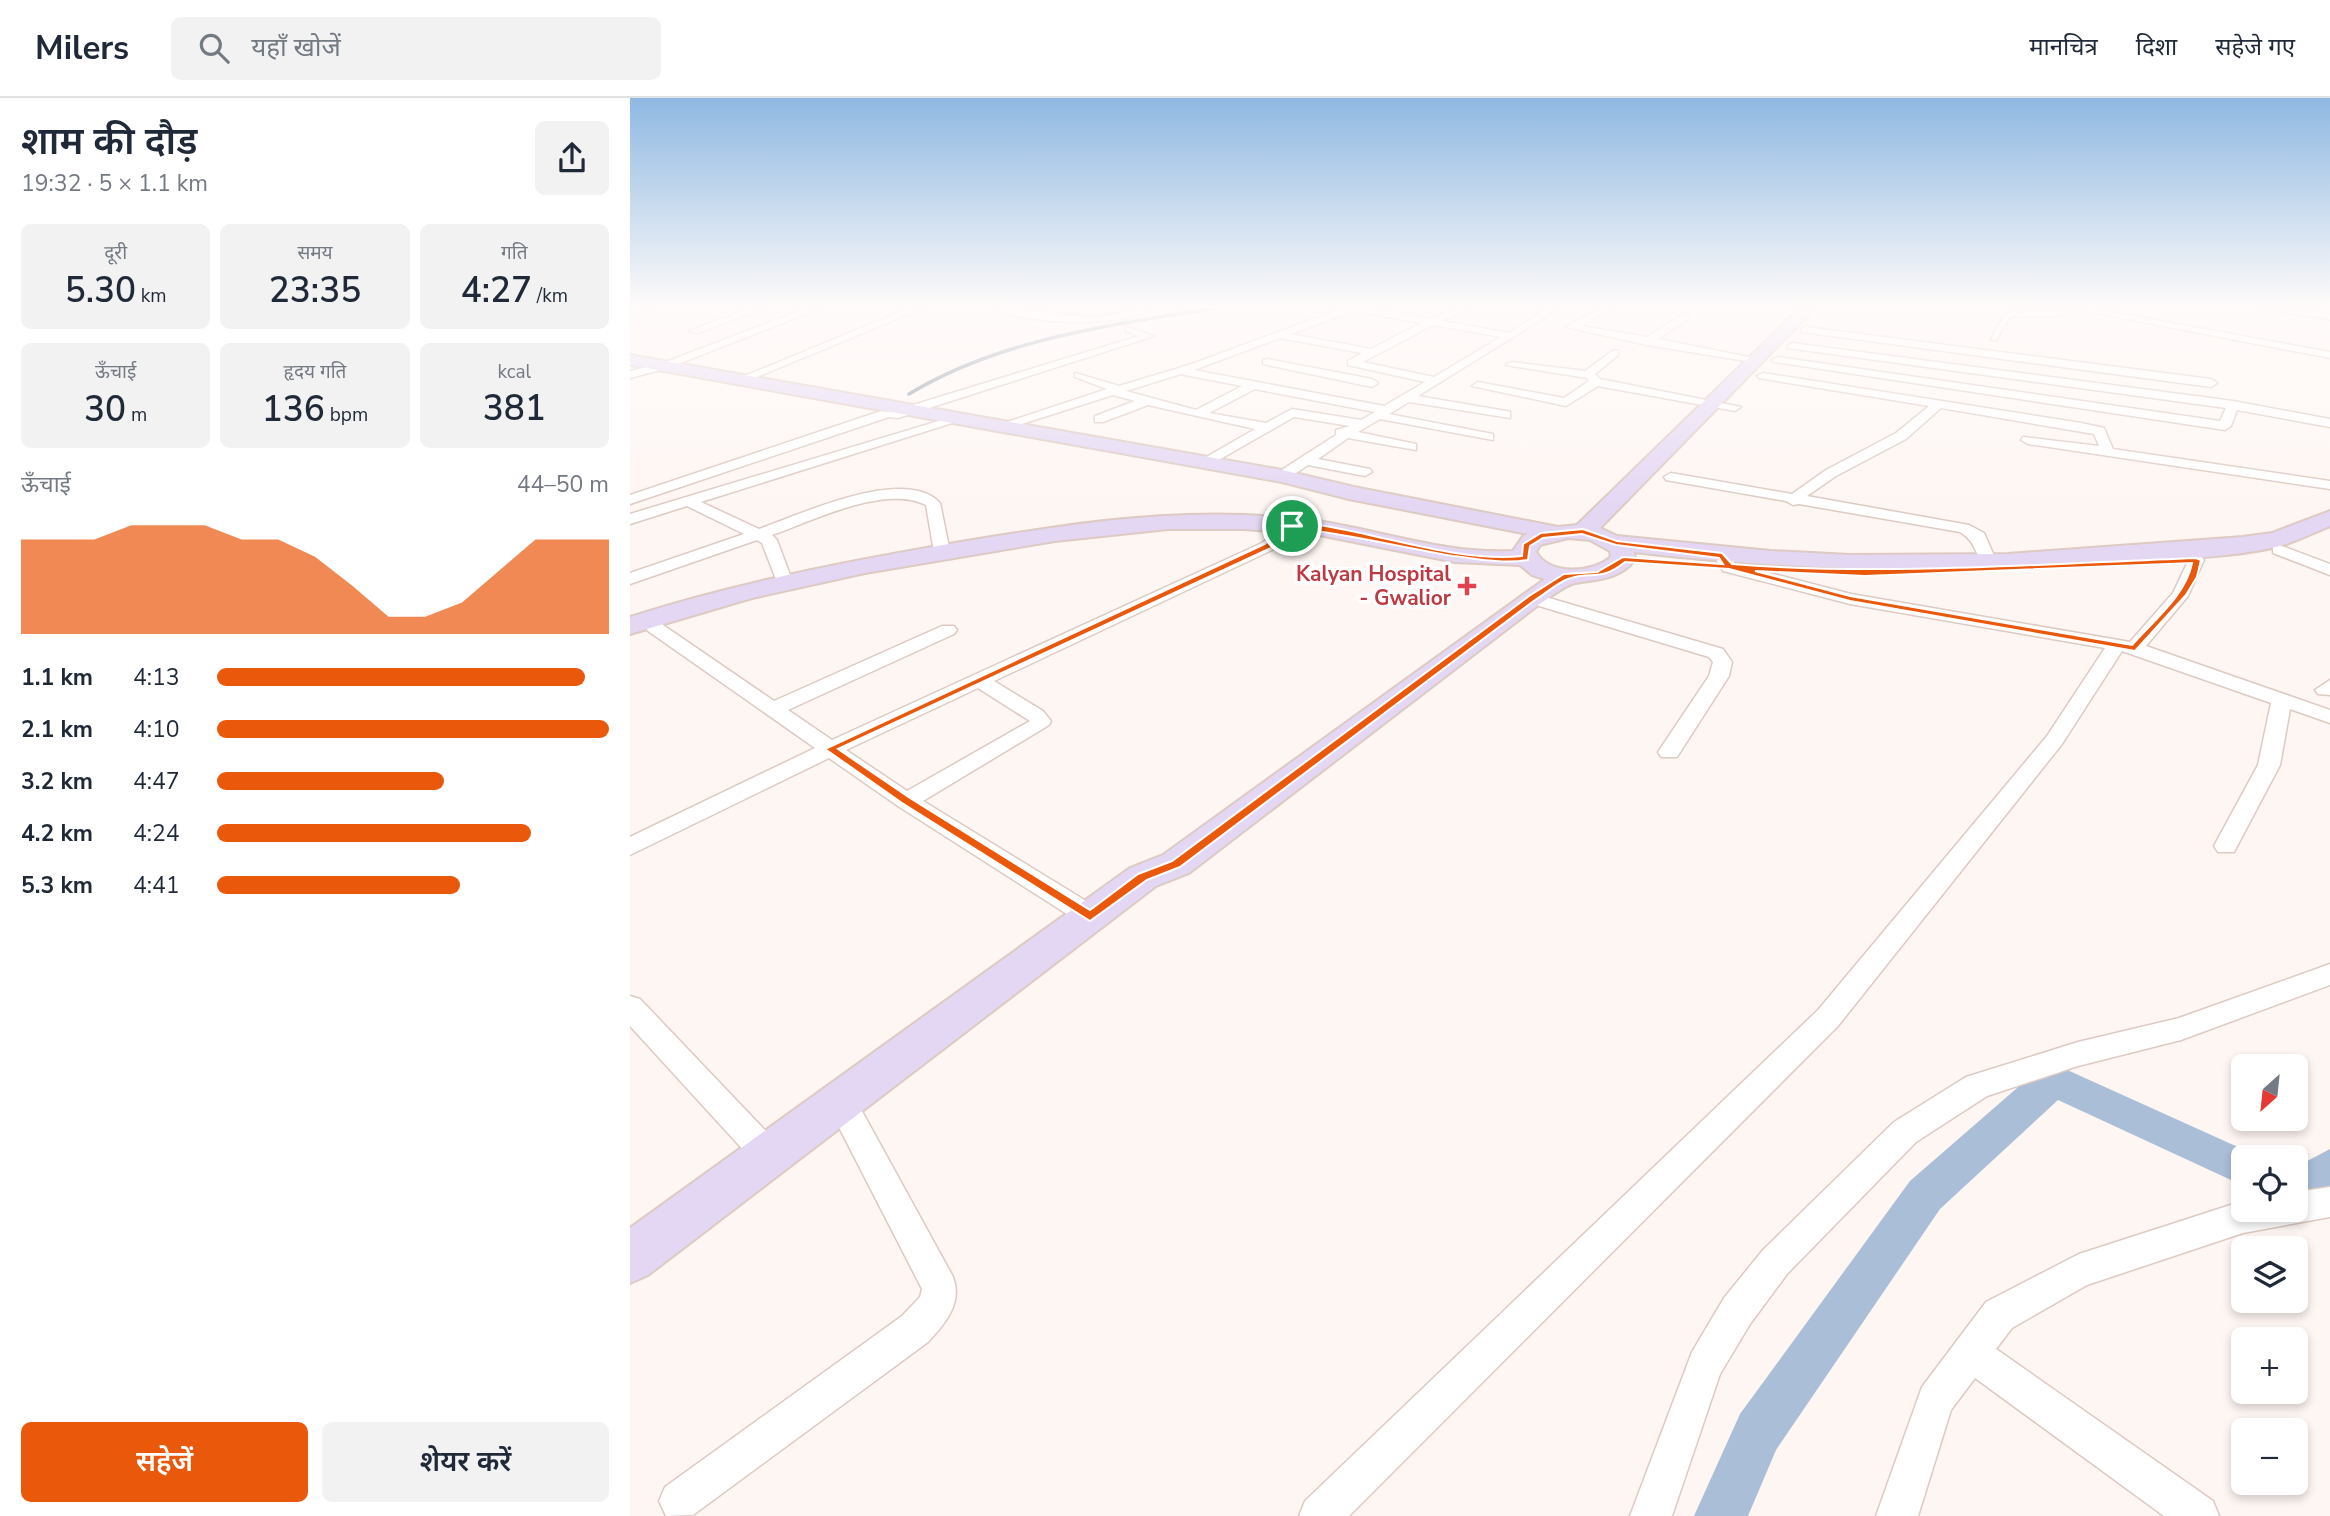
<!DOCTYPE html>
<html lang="hi">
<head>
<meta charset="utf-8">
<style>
  :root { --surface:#fff; --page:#f2f2f3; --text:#1f2937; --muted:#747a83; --line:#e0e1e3; --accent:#ea580c }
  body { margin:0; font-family:"Nunito Sans","Noto Sans Devanagari",sans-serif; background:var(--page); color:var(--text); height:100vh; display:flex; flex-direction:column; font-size:26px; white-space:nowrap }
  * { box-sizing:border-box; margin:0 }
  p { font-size:23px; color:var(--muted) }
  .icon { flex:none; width:38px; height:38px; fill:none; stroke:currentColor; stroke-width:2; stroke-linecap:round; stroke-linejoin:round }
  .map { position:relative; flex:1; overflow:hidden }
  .sheet { display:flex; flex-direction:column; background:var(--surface); width:630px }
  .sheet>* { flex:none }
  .needle { width:46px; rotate:207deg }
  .controls { position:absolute; left:1601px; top:956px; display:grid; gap:14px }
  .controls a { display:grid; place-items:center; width:77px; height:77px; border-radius:10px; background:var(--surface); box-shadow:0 4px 10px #0003; font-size:35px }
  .pin { position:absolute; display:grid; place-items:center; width:60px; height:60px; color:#fff; margin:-30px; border:4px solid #fff; border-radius:50%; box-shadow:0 2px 7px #0007 }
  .round { display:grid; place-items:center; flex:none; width:74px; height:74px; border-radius:10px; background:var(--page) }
  .headline { display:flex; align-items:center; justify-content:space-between; height:119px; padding:0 21px }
  h1 { font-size:38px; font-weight:600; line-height:52px }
  .stats { display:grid; grid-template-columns:repeat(3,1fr); gap:10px; height:119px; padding:7px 21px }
  .stats div { display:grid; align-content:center; border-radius:10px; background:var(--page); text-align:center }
  .stats b { font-size:35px; font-weight:600 }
  .stats small { font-size:19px; font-weight:400 }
  .stats p { font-size:19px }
  .chart { height:196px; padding:14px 21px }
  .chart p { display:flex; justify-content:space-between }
  .chart svg { width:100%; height:126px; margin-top:7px; fill:var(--accent); opacity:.7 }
  .primary-button { display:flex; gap:14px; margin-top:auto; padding:14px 21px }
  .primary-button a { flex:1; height:80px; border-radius:10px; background:var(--accent); color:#fff; font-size:28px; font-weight:600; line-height:80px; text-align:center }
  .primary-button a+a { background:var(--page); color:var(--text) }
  ul { padding:0 21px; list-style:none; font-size:23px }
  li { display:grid; grid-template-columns:112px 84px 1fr; align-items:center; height:52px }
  li i { height:18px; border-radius:9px; background:var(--accent) }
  header { display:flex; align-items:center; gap:42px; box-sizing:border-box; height:98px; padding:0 35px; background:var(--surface); border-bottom:2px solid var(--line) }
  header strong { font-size:33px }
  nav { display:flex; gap:38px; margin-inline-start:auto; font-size:24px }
  .search { width:490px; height:63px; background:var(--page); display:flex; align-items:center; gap:18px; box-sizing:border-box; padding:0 24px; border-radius:10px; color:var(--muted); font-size:26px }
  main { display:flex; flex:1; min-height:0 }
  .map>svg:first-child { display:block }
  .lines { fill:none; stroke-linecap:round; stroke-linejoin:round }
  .stream { stroke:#8b96a7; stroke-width:3.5 }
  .canal { fill:#abbed8; fill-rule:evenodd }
  .lane-casing { stroke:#ddcac2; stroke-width:4 }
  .street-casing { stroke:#ddcac2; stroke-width:3 }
  .secondary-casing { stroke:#ddcac2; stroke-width:4 }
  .lane { fill:#fff; fill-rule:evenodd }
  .street { fill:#fff; fill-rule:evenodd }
  .secondary { fill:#e4d7f4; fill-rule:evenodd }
  .route { fill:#ea580c; stroke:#fff; stroke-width:2; fill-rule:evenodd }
  .health-dot { fill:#e0444e; stroke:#fff; stroke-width:2.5 }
  .labels { text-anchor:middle; stroke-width:7; stroke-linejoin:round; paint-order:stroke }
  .far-health-label { font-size:21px; font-weight:bold; fill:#be3a42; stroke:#fff; text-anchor:end }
</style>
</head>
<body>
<header>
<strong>Milers</strong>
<div class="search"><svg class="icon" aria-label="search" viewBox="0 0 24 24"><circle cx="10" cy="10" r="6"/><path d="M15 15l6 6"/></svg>यहाँ खोजें</div>
<nav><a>मानचित्र</a><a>दिशा</a><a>सहेजे गए</a></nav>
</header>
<main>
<section class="sheet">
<div class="headline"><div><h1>शाम की दौड़</h1><p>19:32 · 5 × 1.1 km</p></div><a class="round"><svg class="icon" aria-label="share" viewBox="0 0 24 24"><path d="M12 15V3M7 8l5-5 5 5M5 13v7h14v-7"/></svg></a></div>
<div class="stats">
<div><p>दूरी</p><b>5.30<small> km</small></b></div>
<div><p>समय</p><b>23:35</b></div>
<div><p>गति</p><b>4:27<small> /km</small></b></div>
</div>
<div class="stats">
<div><p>ऊँचाई</p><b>30<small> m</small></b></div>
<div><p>हृदय गति</p><b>136<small> bpm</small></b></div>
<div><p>kcal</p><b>381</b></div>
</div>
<div class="chart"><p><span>ऊँचाई</span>44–50 m</p>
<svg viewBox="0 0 160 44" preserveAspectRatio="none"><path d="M0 44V11L10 11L20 11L30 6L40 6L50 6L60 11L70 11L80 17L90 27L100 38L110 38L120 33L130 22L140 11L150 11L160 11V44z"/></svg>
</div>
<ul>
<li><b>1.1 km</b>4:13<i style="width:94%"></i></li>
<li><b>2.1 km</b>4:10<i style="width:100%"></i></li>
<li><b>3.2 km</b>4:47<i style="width:58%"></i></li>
<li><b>4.2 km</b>4:24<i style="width:80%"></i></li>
<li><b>5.3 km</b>4:41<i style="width:62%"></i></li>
</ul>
<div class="primary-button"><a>सहेजें</a><a>शेयर करें</a></div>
</section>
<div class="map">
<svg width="1700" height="1418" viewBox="0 0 1700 1418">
  <rect width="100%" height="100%" fill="#fef6f3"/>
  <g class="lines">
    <!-- stream -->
    <path class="stream" d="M279 296C372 240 479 228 584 210"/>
    <!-- canal -->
    <g class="canal">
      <path d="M1424 966 1630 1059H1614V1088L1428 1002 1310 1111 1146 1352 1118 1418H1064L1110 1316 1280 1083 1410 970Z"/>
      <path d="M1700 1051V1094L1666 1113 1662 1111H1666V1069Z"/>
    </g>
    <defs>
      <g id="lane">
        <path d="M1438 210H1445L1426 218H1380L1366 242 1361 241 1376 215 1425 214Z"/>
        <path d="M1628 210H1642L1700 217V221Z"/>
      </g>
      <g id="street">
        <path d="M5 210H19L0 218V212Z"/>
        <path d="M121 210H135L68 235 59 233Z"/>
        <path d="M177 210H191L38 270 0 280V273L33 265Z"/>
        <path d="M280 210H293L115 284 105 282Z"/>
        <path d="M365 210C404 209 441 223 481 217 497 215 506 208 521 211 494 230 392 227 365 210Z"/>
        <path d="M713 210H738L800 221 828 210H842L812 223 879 235 918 210H930L788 298 876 313 880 314V320L779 304 759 316 863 336V342L750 321 728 334 786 346V352L718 340 688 361 740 371 742 374 735 378 678 367 657 381H647V375L706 337V332L720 328 664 319 578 368 573 367V361L625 331 518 307 473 324H465V318L505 303 483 297 376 331 365 328 477 291 445 279V275L489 288 562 266ZM723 213 791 225 741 251 661 236ZM803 227 871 239 804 279 733 264ZM650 240 732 255 718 263V267L795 284 754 308 564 272ZM551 276 555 277 612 288 566 312 496 293ZM625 291 745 314 731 322 662 311 636 325 579 315Z"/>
        <path d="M970 210H982L951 228 1017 239 1055 215 1059 220 1028 241 1134 262 1128 265 1017 247 936 229Z"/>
        <path d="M1439 210H1459L1700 254V260Z"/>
        <path d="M496 229 524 238 268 320 259 319 0 406V397L251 313 260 314 509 238 496 233Z"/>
        <path d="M1176 229 1581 281 1587 285 1581 289 1172 234V230Z"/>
        <path d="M1162 245 1603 303 1700 321V329L1607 312 1601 328 1595 332 1144 264 1142 262 1148 259 1590 323 1596 310 1158 250 1157 248Z"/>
        <path d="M984 252 988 253V257L965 276 970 281 1111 309 1105 313 968 288 936 308 842 288 848 284 934 300 959 283 957 280 876 267 882 264 955 273Z"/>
        <path d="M637 261 742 281 748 285 742 289 633 266V262Z"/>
        <path d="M1133 275 1451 325 1474 330 1483 351 1700 383V391L1398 346 1391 342 1393 339 1469 348 1464 336 1311 310 1276 341 1206 378 1177 398 1339 427 1354 435 1366 462 1358 467C1344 462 1349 445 1330 434L1169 406 1163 407 1156 403 1036 382 1034 379 1041 375 1162 396 1196 372 1266 335 1299 308 1129 280 1127 278Z"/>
        <path d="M325 318 335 321 71 404 129 431C169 417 275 367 310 405L320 454 318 457 312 459 304 454 296 407C254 386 183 423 142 437L147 442 163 485 161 489H149L132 445 127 442 0 486V475L114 436 57 408 0 426V416Z"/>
        <path d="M662 423 670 428 644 451 364 583 413 613 421 623 419 627 293 703 469 811 473 818 469 825 460 827 451 825 268 708 199 660 0 757V739L185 650 18 533 15 529 19 515H31L33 527 144 603 312 528H324L327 532 324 536 158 612 202 642 632 445ZM348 590 400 623 277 693 216 652Z"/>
        <path d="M1649 447 1700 466V477L1643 455V449Z"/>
        <path d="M1092 453 1098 455 1105 466 1221 496 1500 544 1543 495 1560 459H1572L1574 462 1558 498 1516 548 1700 612V625L1660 611 1650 667 1604 754H1588L1584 748 1628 667 1641 605 1492 553 1432 646 1208 928 719 1418H669L675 1403 1188 912 1417 638 1475 550 1220 506 1093 473 1084 458Z"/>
        <path d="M902 495 1093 551 1102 564 1099 578 1047 659H1031L1028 654 1079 578 1083 564 1079 559 896 504 893 500 896 496Z"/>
        <path d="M1700 582V597L1688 596 1685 592Z"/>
        <path d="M1700 866V887L1551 942 1448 968 1357 998 1286 1044 1157 1176 1120 1226 1090 1276 1042 1418H1000L1062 1254 1094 1200 1133 1152 1264 1024 1336 979 1448 944 1549 920Z"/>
        <path d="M0 898 10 901 150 1048 155 1058 150 1068 139 1072 128 1068 0 928Z"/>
        <path d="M211 991 222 995 322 1177C334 1203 316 1225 298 1244L63 1417 36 1418 29 1403 35 1389 272 1218 290 1199 292 1191 196 1004 200 995Z"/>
        <path d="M1700 1089V1119L1613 1135 1457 1187 1382 1230 1366 1251 1583 1403 1589 1418H1534L1345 1280 1321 1312 1288 1418H1246L1292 1289 1356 1204 1449 1156 1613 1103 1614 1111H1666V1094Z"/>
      </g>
      <path id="secondary" d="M1170 210H1185L970 430 987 438 1141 453 1220 457 1378 456 1613 439 1642 435 1700 413V428C1685 434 1671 441 1656 446 1612 460 1534 461 1487 464 1325 476 1164 473 1004 454L1005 461C990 482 967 481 945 485 933 488 921 499 911 505L559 775 526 788 18 1177 0 1185V1130L500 770 533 757 915 481 902 477 890 467 825 464 684 436 613 431H538L425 443 235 475 122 500 0 536V519C106 485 215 464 325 445 421 429 518 413 615 417 647 419 679 420 710 427 767 438 824 456 883 453L894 437 898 436 719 401 652 384 0 267V257L652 372 724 389 928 429 947 427ZM938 440 960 442 980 453 981 459C962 475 920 478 906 454L910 447Z"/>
    </defs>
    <!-- lane casing -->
    <use href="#lane" class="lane-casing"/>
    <!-- street casing -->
    <use href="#street" class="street-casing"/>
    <!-- secondary casing -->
    <use href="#secondary" class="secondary-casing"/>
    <!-- lane -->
    <use href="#lane" class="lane"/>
    <!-- street -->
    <use href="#street" class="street"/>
    <!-- secondary -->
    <use href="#secondary" class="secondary"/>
  </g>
  <!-- sky -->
  <linearGradient id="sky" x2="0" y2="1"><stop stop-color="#8fb8e2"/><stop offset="0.51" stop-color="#fffbfa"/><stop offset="1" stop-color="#fffbfa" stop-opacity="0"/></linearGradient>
  <rect width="1700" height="408" fill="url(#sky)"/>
  <!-- route -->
  <path class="route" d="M659 426C684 424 711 431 735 436 785 447 841 463 892 458L893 446 911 435 953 431 987 443 1092 455 1102 466C1256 478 1411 466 1566 460L1571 462 1567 479 1556 497 1505 553 1220 503 1099 471 995 464C969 485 962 472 938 481 927 485 915 496 905 502L550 769 517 782 460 823 272 705 195 651 635 446ZM664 430C718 436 770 449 823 458 849 461 873 466 898 462L900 448 913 440 952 436 986 447 1089 460 1093 466 993 459 967 474 934 476 899 498 542 763 508 776 460 812 280 700 208 651 641 450ZM1562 465C1556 497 1523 523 1502 547L1220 498 1125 473 1235 478Z"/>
  <!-- markers -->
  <path class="health-dot" d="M833.5 477.5h7v7h7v7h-7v7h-7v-7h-7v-7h7z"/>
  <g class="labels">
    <!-- far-health labels -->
    <g class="far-health-label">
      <text x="821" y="483">Kalyan Hospital<tspan x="821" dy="24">- Gwalior</tspan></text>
    </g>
  </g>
</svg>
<div class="controls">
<a><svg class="needle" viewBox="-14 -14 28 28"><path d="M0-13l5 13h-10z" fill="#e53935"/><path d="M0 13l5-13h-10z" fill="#747a83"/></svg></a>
<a><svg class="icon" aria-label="locate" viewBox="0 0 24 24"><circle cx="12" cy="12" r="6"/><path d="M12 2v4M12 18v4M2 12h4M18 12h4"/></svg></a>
<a><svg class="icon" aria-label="layers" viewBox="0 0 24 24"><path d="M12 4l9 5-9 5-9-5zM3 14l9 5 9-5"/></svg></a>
<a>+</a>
<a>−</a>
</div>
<div class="pin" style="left:662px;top:428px;background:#1e9e55"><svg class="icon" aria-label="arrive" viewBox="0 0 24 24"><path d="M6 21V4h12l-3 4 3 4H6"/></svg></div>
</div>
</main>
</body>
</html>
